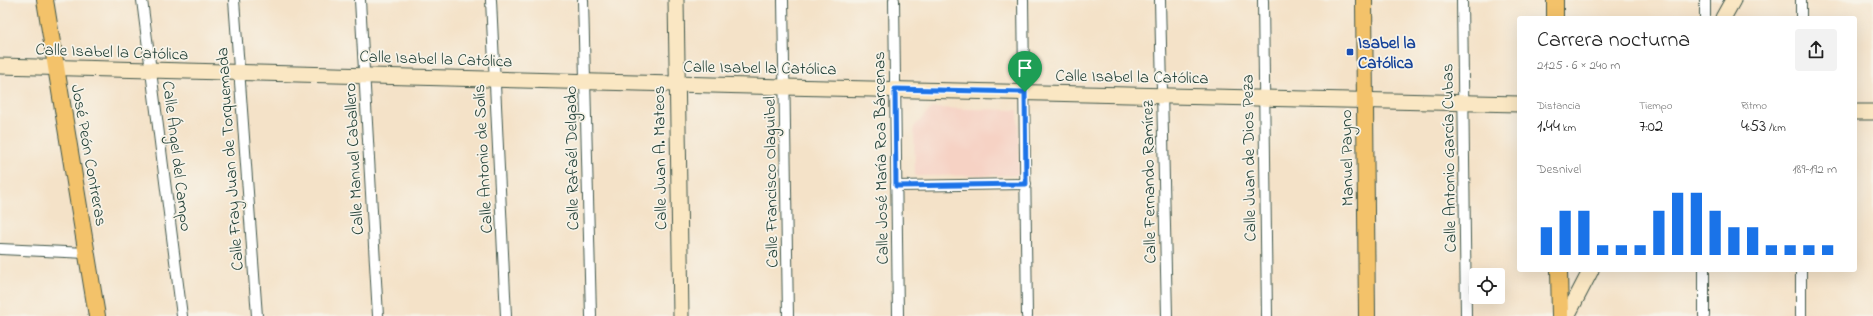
<!DOCTYPE html>
<html lang="es">
<head>
<meta charset="utf-8">
<style>
  :root { --surface:#fff; --page:#f2f2f2; --text:#222; --muted:#767676; --accent:#1a73e8 }
  body { margin:0; font-family:"Indie Flower",sans-serif; background:var(--page); color:var(--text); height:100vh; display:flex; flex-direction:column; font-size:15px; white-space:nowrap }
  * { box-sizing:border-box; margin:0 }
  p { font-size:13px; color:var(--muted) }
  .icon { flex:none; width:22px; height:22px; fill:none; stroke:currentColor; stroke-width:2; stroke-linecap:round; stroke-linejoin:round }
  .map { position:relative; flex:1; overflow:hidden }
  .drawer { position:absolute; left:1517px; top:16px; width:340px; height:256px; display:flex; flex-direction:column; background:var(--surface); border-radius:4px; box-shadow:0 4px 16px #0002 }
  .drawer>* { flex:none }
  .fabs { position:absolute; left:1469px; top:268px; display:grid; gap:8px }
  .fabs a { display:grid; place-items:center; width:36px; height:36px; border-radius:4px; background:var(--surface); box-shadow:0 4px 16px #0002; font-size:20px }
  .pin { position:absolute; display:grid; place-items:center; width:34px; height:34px; color:#fff; margin:-41px -17px; border-radius:50% 50% 50% 0; rotate:-45deg; box-shadow:0 0 4px #0007 }
  .pin .icon { rotate:45deg }
  .round { display:grid; place-items:center; flex:none; width:42px; height:42px; border-radius:4px; background:var(--page) }
  .overview { display:flex; align-items:center; justify-content:space-between; height:68px; padding:0 20px }
  h1 { font-size:22px; font-weight:600; line-height:30px }
  .figures { display:grid; grid-template-columns:repeat(3,1fr); gap:6px; height:68px; padding:4px 20px }
  .figures div { display:grid; align-content:center }
  .figures b { font-size:17px; font-weight:600 }
  .figures small { font-size:11px; font-weight:400 }
  .figures p { font-size:11px }
  .chart { height:112px; padding:8px 20px }
  .chart p { display:flex; justify-content:space-between }
  .chart svg { width:100%; height:72px; margin-top:4px; stroke:var(--accent); stroke-width:6 }
  .map>svg:first-child { display:block }
  .built { fill:#f6d2c4 }
  .lines { fill:none; stroke-linecap:round; stroke-linejoin:round }
  .street-casing { stroke:#3f564a; stroke-width:12 }
  .secondary-casing { stroke:#3f564a; stroke-width:17 }
  .primary-casing { stroke:#3f564a; stroke-width:18 }
  .street { stroke:#fff; stroke-width:10 }
  .secondary { stroke:#fae7c3; stroke-width:15 }
  .primary { stroke:#f3c26a; stroke-width:16 }
  .route-casing { stroke:#fff; stroke-width:8 }
  .route { stroke:#1a73e8; stroke-width:5 }
  .transit-dot { fill:#1a4fb4; stroke:#f7f3e8; stroke-width:1.5 }
  .labels { text-anchor:middle; stroke-width:3.5; stroke-linejoin:round; paint-order:stroke }
  .transit-label { font-size:17px; font-weight:bold; fill:#164399; stroke:#f7f3e8; text-anchor:start }
  .street-label { font-size:17px; fill:#1f3d34; stroke:#f7f3e8 }
</style>
</head>
<body>
<div class="map">
<svg width="1873" height="316" viewBox="0 0 1873 316">
  <rect width="100%" height="100%" fill="#f7f3e8"/>
  <filter id="ink" filterUnits="userSpaceOnUse"><feTurbulence type="fractalNoise" baseFrequency=".025" numOctaves="2"/><feDisplacementMap in="SourceGraphic" scale="8" xChannelSelector="R" yChannelSelector="G"/><feConvolveMatrix kernelMatrix="1 2 1 2 8 2 1 2 1" color-interpolation-filters="sRGB"/></filter>
  <filter id="wash" filterUnits="userSpaceOnUse"><feTurbulence type="fractalNoise" baseFrequency=".012" numOctaves="4" result="noise"/><feDisplacementMap in="SourceGraphic" scale="16" xChannelSelector="R" yChannelSelector="G"/><feGaussianBlur stdDeviation="0.9" result="paint"/><feColorMatrix in="noise" values="0 0 0 0 0 0 0 0 0 0 0 0 0 0 0 0 0 1.4 0 .05"/><feComposite in="paint" operator="in"/></filter>
  <g filter="url(#wash)">
    <rect width="100%" height="100%" fill="#f4e2c8"/>
    <!-- built -->
    <path class="built" d="M932 108 1018 110 1019 175 915 176 914 127Z"/>
  </g>
  <g filter="url(#ink)">
    <g class="lines">
      <defs>
        <g id="street">
          <path d="M142 0 182 316"/>
          <path d="M234 0 257 316"/>
          <path d="M360 0 378 316"/>
          <path d="M491 0 506 316"/>
          <path d="M583 0 591 316"/>
          <path d="M783 0 788 316"/>
          <path d="M894 0 898 316"/>
          <path d="M1023 0 1027 316"/>
          <path d="M1160 0 1167 316"/>
          <path d="M1263 0 1267 316"/>
          <path d="M1462 0 1466 316"/>
          <path d="M1705 18V0"/>
          <path d="M1801 18V0"/>
          <path d="M896 186 1026 184"/>
          <path d="M0 249 87 253"/>
          <path d="M1801 270V316"/>
          <path d="M1704 316V270"/>
        </g>
        <g id="secondary">
          <path d="M676 0 681 316"/>
          <path d="M1723 18 1733 0"/>
          <path d="M0 66 784 87 1519 104"/>
          <path d="M1855 112H1873"/>
          <path d="M1567 316 1591 270"/>
        </g>
        <g id="primary">
          <path d="M45 0 97 316"/>
          <path d="M1364 0 1367 316"/>
          <path d="M1555 0V18"/>
          <path d="M1559 270 1560 316"/>
        </g>
      </defs>
      <!-- street casing -->
      <use href="#street" class="street-casing"/>
      <!-- secondary casing -->
      <use href="#secondary" class="secondary-casing"/>
      <!-- primary casing -->
      <use href="#primary" class="primary-casing"/>
      <!-- street -->
      <use href="#street" class="street"/>
      <!-- secondary -->
      <use href="#secondary" class="secondary"/>
      <!-- primary -->
      <use href="#primary" class="primary"/>
    </g>
  </g>
  <g class="lines" filter="url(#ink)">
    <defs>
      <path id="route" d="M895 89 1025 92 1026 184 896 186Z"/>
    </defs>
    <!-- route casing -->
    <use href="#route" class="route-casing"/>
    <!-- route -->
    <use href="#route" class="route"/>
  </g>
  <!-- markers -->
  <rect class="transit-dot" x="1346" y="48" width="8" height="8" rx="2"/>
  <g class="labels">
    <!-- transit labels -->
    <g class="transit-label">
      <text x="1358" y="48">Isabel la<tspan x="1358" dy="20">Católica</tspan></text>
    </g>
    <!-- street labels -->
    <g class="street-label">
      <text transform="translate(112 51) rotate(2)" y="6">Calle Isabel la Católica</text>
      <text transform="translate(436 58) rotate(2)" y="6">Calle Isabel la Católica</text>
      <text transform="translate(760 67) rotate(1)" y="6">Calle Isabel la Católica</text>
      <text transform="translate(1132 76) rotate(1)" y="6">Calle Isabel la Católica</text>
      <text transform="translate(90 155) rotate(80)" y="6">José Peón Contreras</text>
      <text transform="translate(178 156) rotate(83)" y="6">Calle Ángel del Campo</text>
      <text transform="translate(571 158) rotate(-91)" y="6">Calle Rafaél Delgado</text>
      <text transform="translate(659 158) rotate(-91)" y="6">Calle Juan A. Mateos</text>
      <text transform="translate(880 158) rotate(-91)" y="6">Calle José María Roa Bárcenas</text>
      <text transform="translate(1248 158) rotate(-91)" y="6">Calle Juan de Dios Peza</text>
      <text transform="translate(1346 158) rotate(-91)" y="6">Manuel Payno</text>
      <text transform="translate(1448 158) rotate(-91)" y="6">Calle Antonio García Cubas</text>
      <text transform="translate(229 159) rotate(-94)" y="6">Calle Fray Juan de Torquemada</text>
      <text transform="translate(353 159) rotate(-93)" y="6">Calle Manuel Caballero</text>
      <text transform="translate(482 159) rotate(-93)" y="6">Calle Antonio de Solís</text>
      <text transform="translate(770 182) rotate(-91)" y="6">Calle Francisco Olaguibel</text>
      <text transform="translate(1148 182) rotate(-91)" y="6">Calle Fernando Ramírez</text>
    </g>
  </g>
</svg>
<div class="fabs">
<a><svg class="icon" aria-label="locate" viewBox="0 0 24 24"><circle cx="12" cy="12" r="6"/><path d="M12 2v4M12 18v4M2 12h4M18 12h4"/></svg></a>
</div>
<div class="pin" style="left:1025px;top:92px;background:#1e9e55"><svg class="icon" aria-label="arrive" viewBox="0 0 24 24"><path d="M6 21V4h12l-3 4 3 4H6"/></svg></div>
<section class="drawer">
<div class="overview"><div><h1>Carrera nocturna</h1><p>21:25 · 6 × 240 m</p></div><a class="round"><svg class="icon" aria-label="share" viewBox="0 0 24 24"><path d="M12 15V3M7 8l5-5 5 5M5 13v7h14v-7"/></svg></a></div>
<div class="figures">
<div><p>Distancia</p><b>1.44<small> km</small></b></div>
<div><p>Tiempo</p><b>7:02</b></div>
<div><p>Ritmo</p><b>4:53<small> /km</small></b></div>
</div>
<div class="chart"><p><span>Desnivel</span>189–192 m</p>
<svg viewBox="0 0 160 44" preserveAspectRatio="none"><path d="M5 44V27M15 44V17M25 44V17M35 44V38M45 44V38M55 44V38M65 44V17M75 44V6M85 44V6M95 44V17M105 44V27M115 44V27M125 44V38M135 44V38M145 44V38M155 44V38"/></svg>
</div>
</section>
</div>
</body>
</html>
